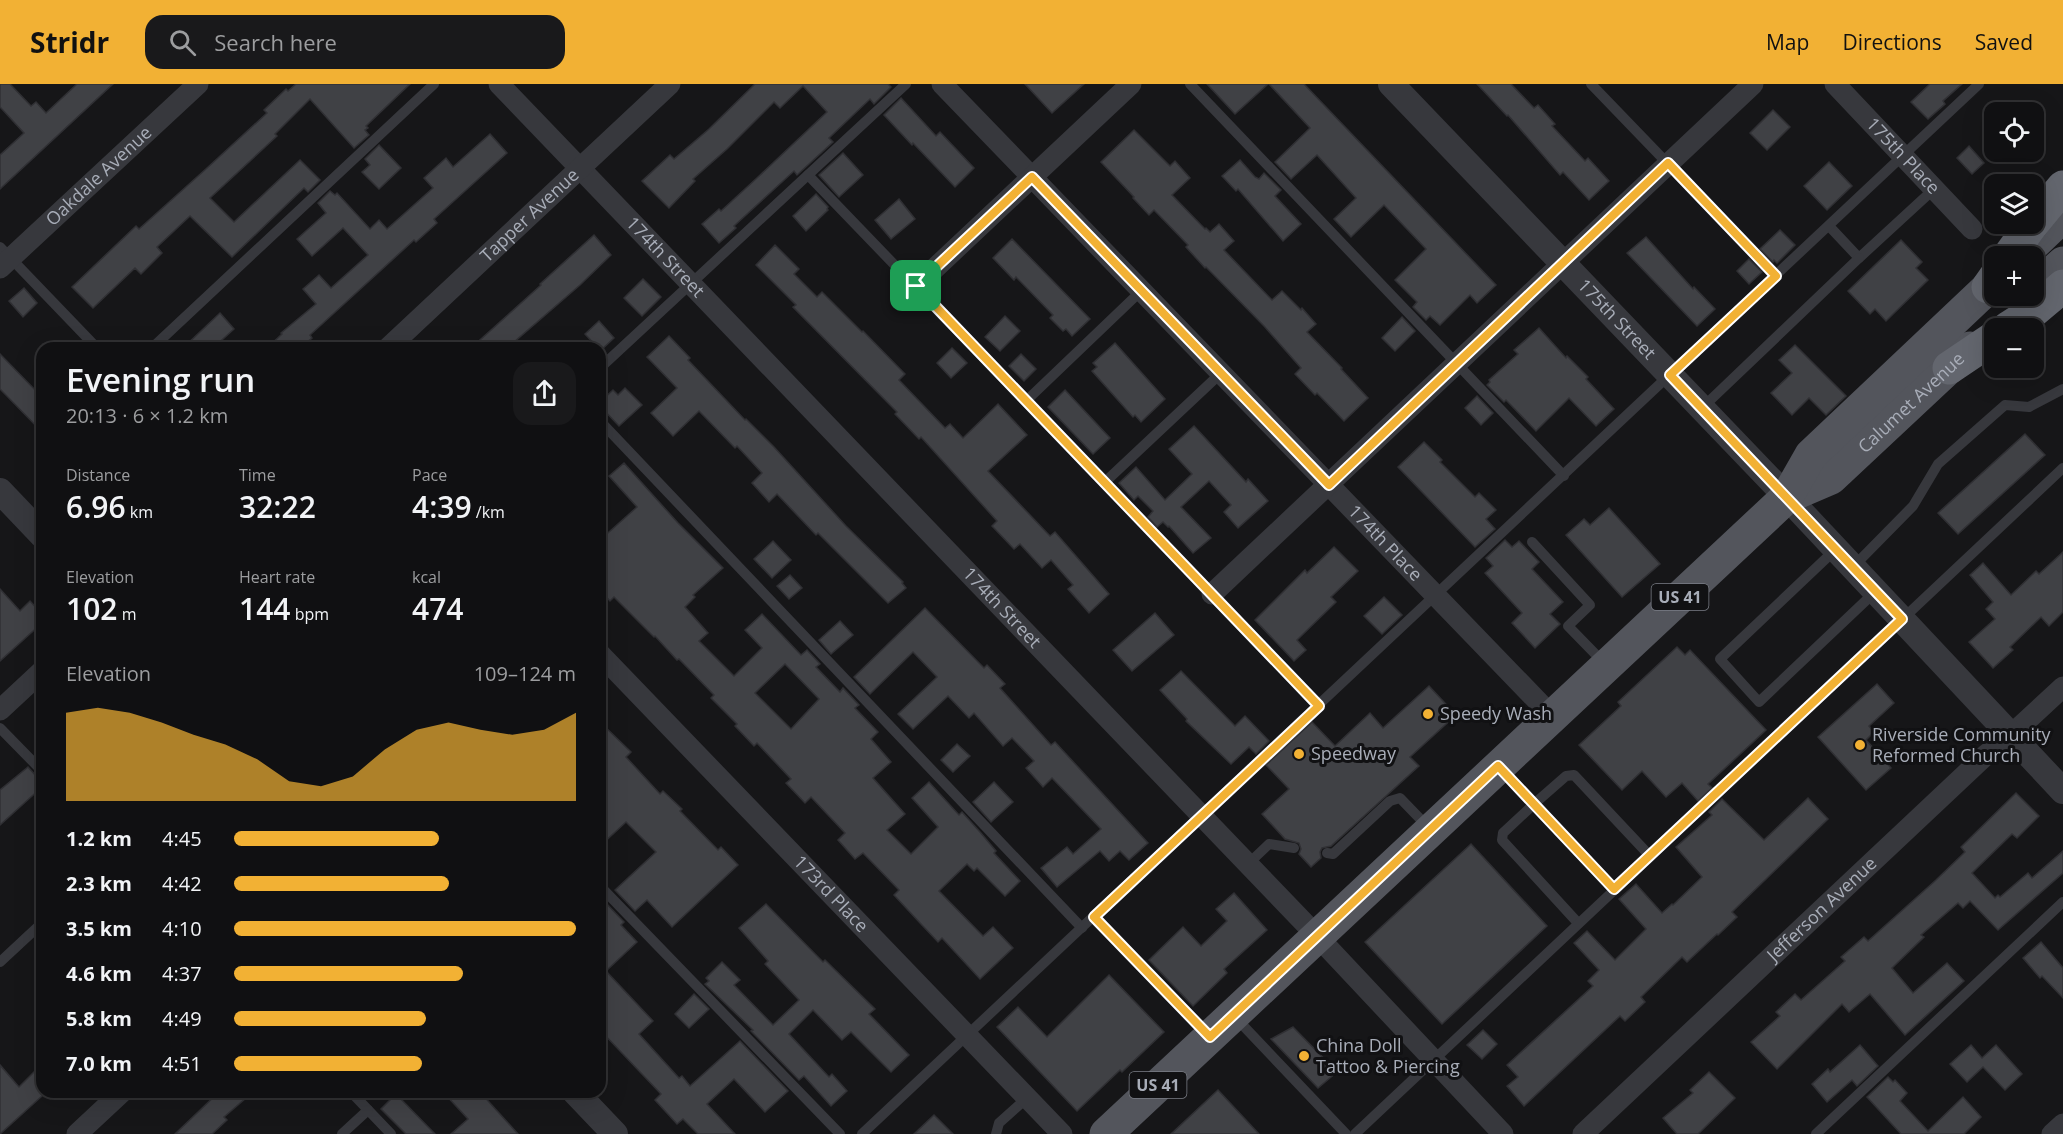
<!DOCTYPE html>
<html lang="en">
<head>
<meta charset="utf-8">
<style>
  :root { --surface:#101012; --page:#19191b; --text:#f1f3f6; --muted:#9c9d9f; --line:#303032; --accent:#f2b134 }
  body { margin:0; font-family:"Open Sans",sans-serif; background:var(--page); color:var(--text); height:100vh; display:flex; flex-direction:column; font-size:22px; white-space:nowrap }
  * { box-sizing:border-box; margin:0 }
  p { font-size:20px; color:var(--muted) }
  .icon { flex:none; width:33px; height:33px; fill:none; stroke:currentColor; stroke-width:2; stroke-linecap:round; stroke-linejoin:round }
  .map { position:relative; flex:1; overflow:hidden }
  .drawer { position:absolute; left:36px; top:258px; width:570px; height:756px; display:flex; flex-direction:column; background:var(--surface); border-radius:18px; box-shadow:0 6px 24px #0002,0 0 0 2px var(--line) }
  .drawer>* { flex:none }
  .tools { position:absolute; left:1984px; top:18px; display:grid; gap:12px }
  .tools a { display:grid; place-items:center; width:60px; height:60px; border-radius:12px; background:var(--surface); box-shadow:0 6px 24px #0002,0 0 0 2px var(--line); font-size:30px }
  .pin { position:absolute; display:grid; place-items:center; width:51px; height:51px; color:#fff; margin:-26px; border-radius:12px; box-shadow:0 3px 9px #0006 }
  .round { display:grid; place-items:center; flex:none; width:63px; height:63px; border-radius:18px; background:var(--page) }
  .head { display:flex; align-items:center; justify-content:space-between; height:102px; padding:0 30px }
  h1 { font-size:33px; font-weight:600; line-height:45px }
  .stats { display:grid; grid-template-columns:repeat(3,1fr); gap:9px; height:102px; padding:6px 30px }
  .stats div { display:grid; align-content:center }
  .stats b { font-size:30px; font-weight:600 }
  .stats small { font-size:16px; font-weight:400 }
  .stats p { font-size:16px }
  .chart { height:168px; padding:12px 30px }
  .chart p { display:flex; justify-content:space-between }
  .chart svg { width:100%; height:108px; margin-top:6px; fill:var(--accent); opacity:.7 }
  ul { padding:0 30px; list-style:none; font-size:20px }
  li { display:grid; grid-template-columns:96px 72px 1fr; align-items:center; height:45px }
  li i { height:15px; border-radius:8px; background:var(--accent) }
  header { display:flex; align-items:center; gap:36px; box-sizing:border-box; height:84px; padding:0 30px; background:var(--accent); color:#111 }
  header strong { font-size:28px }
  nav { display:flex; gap:33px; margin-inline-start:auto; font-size:21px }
  .search { width:420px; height:54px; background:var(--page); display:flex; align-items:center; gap:15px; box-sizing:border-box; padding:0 21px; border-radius:18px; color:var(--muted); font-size:22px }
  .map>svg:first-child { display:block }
  .building { fill:#404145; stroke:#303034; stroke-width:1.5; fill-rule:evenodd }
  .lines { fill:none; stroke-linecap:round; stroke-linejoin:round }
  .service { stroke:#37383d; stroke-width:10 }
  .minor { stroke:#37383d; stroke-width:21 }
  .tertiary { stroke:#37383d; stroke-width:26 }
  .primary { stroke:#53555c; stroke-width:33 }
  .motorway { stroke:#63666e; stroke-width:33 }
  .route-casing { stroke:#fff; stroke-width:12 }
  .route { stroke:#f2b134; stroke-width:8 }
  .poi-dot { fill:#f2b134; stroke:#111113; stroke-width:2 }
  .labels { text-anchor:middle; stroke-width:6; stroke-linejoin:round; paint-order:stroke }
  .shield { fill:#111113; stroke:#7b7e86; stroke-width:1.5 }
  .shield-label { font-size:16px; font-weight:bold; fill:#a8adb8 }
  .street-label { font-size:18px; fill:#a8adb8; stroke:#111113 }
  .poi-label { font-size:18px; fill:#a8adb8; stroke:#111113; text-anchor:start }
</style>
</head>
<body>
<header>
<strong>Stridr</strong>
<div class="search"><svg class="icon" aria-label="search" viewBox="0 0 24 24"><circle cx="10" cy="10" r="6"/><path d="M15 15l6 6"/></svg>Search here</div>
<nav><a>Map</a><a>Directions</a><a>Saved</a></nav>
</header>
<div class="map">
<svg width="2063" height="1050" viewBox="0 0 2063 1050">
  <rect width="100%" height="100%" fill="#161618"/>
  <!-- building -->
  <g class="building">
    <path d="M0 0H10L31 22 36 18 46 29 77 0H113L0 105V71L24 49 0 23Z"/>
    <path d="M296 0H410L366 42 368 44 365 46 369 51 354 64 310 15 275 50 277 52 210 114 234 138 300 76 320 96 308 108 304 104 232 173 190 132 157 163 162 169 141 190 135 184 93 224 72 203 136 142 139 145 207 84 267 29 264 26 286 5 288 7Z"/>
    <path d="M755 0H888L891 3 874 20 870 15 829 54 833 58 797 91 794 87 734 142 736 144 719 159 702 140 719 125 721 127 758 93 827 28 803 2 780 24 774 18 727 65 693 95 695 97 669 124 642 97 670 71 674 75 709 45Z"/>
    <path d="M1025 0H1084L1052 29Z"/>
    <path d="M1207 0H1268L1235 30Z"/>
    <path d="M1269 0H1304L1496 201 1477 219 1470 211 1440 241 1430 232 1426 236 1413 223 1417 218 1395 196 1426 165 1384 121 1351 153 1334 135 1356 114 1317 71 1291 95 1275 78 1310 44Z"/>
    <path d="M1477 0H1511L1534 24 1538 21 1555 40 1552 42 1585 77 1588 74 1609 97 1589 116 1563 88 1560 91 1508 31 1507 32Z"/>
    <path d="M1930 0H1962L1943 17 1945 20 1928 35 1911 18Z"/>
    <path d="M901 14 936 52 940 48 974 84 955 103 913 59 912 61 884 31Z"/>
    <path d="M1773 26 1790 43 1767 66 1750 49Z"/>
    <path d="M1134 46 1170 82 1175 77 1190 94 1172 111 1205 145 1206 144 1210 148 1219 140 1234 157 1224 166 1272 216 1282 207 1301 226 1302 224 1316 240 1307 248 1342 284 1341 285 1368 314 1344 337 1317 309 1315 311 1295 290 1301 284 1264 242 1206 183 1205 184 1186 163 1188 161 1154 126 1149 131 1133 114 1134 113 1101 78Z"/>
    <path d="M490 50 507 69 434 135 437 139 416 158 414 156 310 251 312 254 300 264H267L282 250 281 249 316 220 303 205 319 191 331 204 368 171 343 144 312 172 297 155 326 129 318 119 330 107 335 111 337 109 370 145 379 136 387 145 433 104 424 94 446 74 453 83Z"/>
    <path d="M379 61 401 84 379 105 362 88 370 81 365 75Z"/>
    <path d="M1969 62 1984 79 1972 90 1957 74Z"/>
    <path d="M843 69 863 91 839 113 819 91Z"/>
    <path d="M1240 76 1255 93 1259 95 1264 89 1281 106 1275 112 1301 140 1283 157 1238 105 1236 107 1222 92Z"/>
    <path d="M1829 78 1852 102 1827 126 1804 102Z"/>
    <path d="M816 110 828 123 827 125 828 126 806 147 793 132Z"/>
    <path d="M899 115 915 135 891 155 875 136Z"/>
    <path d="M1780 146 1795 161 1777 179 1774 176 1773 178 1760 165Z"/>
    <path d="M594 151 611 171 580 201 507 264H471L541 201 540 200Z"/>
    <path d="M1646 153 1693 205 1694 203 1715 225 1697 242 1627 169Z"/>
    <path d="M1012 155 1090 235 1072 252 1066 245 1063 247 1050 234 1053 231 1016 193 1014 196 993 174Z"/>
    <path d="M1901 156 1922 178 1916 184 1928 196 1886 237 1875 225 1870 230 1848 207Z"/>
    <path d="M775 161 799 185 794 190 817 213 822 208 862 248 863 247 905 290 899 296 945 344 950 340 963 354 998 320 1027 351 988 387 1050 452 1055 448 1109 510 1089 529 1068 505 1073 501 1051 476 1042 484 1020 460 1014 465 992 442 997 437 921 353 919 355 895 330 897 328 793 223 796 221 756 181Z"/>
    <path d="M1749 175 1762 188 1749 200 1737 187Z"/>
    <path d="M643 195 661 213 642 232 624 214Z"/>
    <path d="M24 204 37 219 23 233 9 217Z"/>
    <path d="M220 229 234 245 213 264H183Z"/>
    <path d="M1005 232 1020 247 1000 267 985 253Z"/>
    <path d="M1402 233 1415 247 1395 267 1382 254Z"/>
    <path d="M599 237 614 254 600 267V264H598L585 250Z"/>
    <path d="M1539 244 1566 274 1567 272 1588 293 1586 295 1614 325 1596 342 1569 314 1536 347 1506 316 1504 318 1487 301 1490 298 1489 296 1518 270 1514 266Z"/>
    <path d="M669 252 690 274 688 276 745 336 746 335 774 363 846 442 903 498 902 499 906 504 888 519 818 449 816 451 777 410 769 418 752 399 762 389 737 362 735 364 699 327 673 352 651 329 677 304 647 273Z"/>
    <path d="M1115 259 1165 315 1141 338 1135 331 1133 333 1092 287 1097 283 1093 279Z"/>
    <path d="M1795 261 1846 312 1826 331 1809 314 1792 331 1771 309 1792 289 1779 276Z"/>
    <path d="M952 264 967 279 951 294 937 279Z"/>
    <path d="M0 270 42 313V348L0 305Z"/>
    <path d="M1021 270 1036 285 1024 297 1009 282Z"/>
    <path d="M625 304 642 321 619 342 600 322V318L613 306 618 311Z"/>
    <path d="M1065 306 1110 354 1093 370 1048 323Z"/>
    <path d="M1477 312 1493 329 1481 341 1465 324Z"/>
    <path d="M1194 342 1246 398 1248 395 1268 417 1238 444 1224 428 1231 421 1209 397 1181 423 1211 454 1193 469 1169 442 1168 443 1163 438 1157 443 1148 433 1153 427 1138 412 1134 416 1119 399 1136 383 1165 416 1192 390 1169 365Z"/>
    <path d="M2025 350 2045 371 1958 450 1938 429Z"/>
    <path d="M1424 358 1442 376 1440 378 1475 413 1479 409 1496 426 1486 435 1495 445 1475 463 1398 383Z"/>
    <path d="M624 379 678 439 723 484 693 511 695 513 685 523 708 549 699 557 734 592 762 564 745 546 762 530 801 571 807 566 820 580 816 583 840 608 843 604 859 621 855 624 878 648 871 655 891 678 873 694 905 730 887 746 911 770 938 743 912 714 929 698 959 731 962 728 980 748 996 767 994 769 1020 797 1005 812 977 784 974 787 967 780 939 807 983 852 993 843 1013 864 980 895 942 854 938 858 921 840 894 811 899 806 863 769 855 775 838 756 845 749 811 713 805 719 786 699 791 695 757 659 754 662 735 642 737 640 711 614 714 611 679 575 677 576 655 552 654 553 614 513 610 517 600 506V456L637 423 609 392ZM785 580 819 615 791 645 755 609Z"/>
    <path d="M1609 424 1660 480 1622 513 1566 451 1584 435 1590 441Z"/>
    <path d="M1505 456 1512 463 1519 457 1539 478 1532 485 1563 518 1550 530 1560 540 1535 564 1512 539 1522 529 1485 489 1493 482 1486 474Z"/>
    <path d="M773 457 791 476 772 494 754 475Z"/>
    <path d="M1334 463 1358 487 1331 513 1336 518 1297 556 1306 566 1294 577 1255 536 1305 486 1307 489Z"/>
    <path d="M2063 468V528L2049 542 2041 533 2010 563 2013 566 1993 584 1969 558 1995 535 1986 525 1993 518 1970 491 1983 479 2011 511 2036 487 2039 490Z"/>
    <path d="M790 491 802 504 789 515 777 502Z"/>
    <path d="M0 505 20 527 30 517 42 530V539L0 577Z"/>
    <path d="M1384 513 1402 531 1382 550 1364 532Z"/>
    <path d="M925 524 984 584 987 581 1005 600 1000 604 1051 661 1055 658 1148 759 1129 776 1120 767 1109 777 1100 767 1057 803 1041 784 1067 763 1073 770 1101 745 1052 694 1043 703 1026 684 1034 677 1012 654 1003 662 974 629 969 634 948 612 913 645 898 630 937 593 913 568 870 610 854 593Z"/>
    <path d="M1155 529 1174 551 1132 587 1113 566Z"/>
    <path d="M840 537 853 551 831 570 819 556Z"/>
    <path d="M1677 563 1685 571 1690 566 1766 646 1708 700 1712 704 1698 717 1682 699 1666 713 1642 687 1622 706 1579 661 1621 622 1618 618Z"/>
    <path d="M1181 587 1235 642 1245 632 1269 657 1256 670 1249 663 1231 680 1186 637 1187 635 1160 606Z"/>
    <path d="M1877 600 1894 619 1869 642 1874 648 1866 656 1891 684 1866 706 1818 653Z"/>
    <path d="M1429 602 1456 631 1410 673 1419 682 1331 762 1322 764 1320 768 1321 774 1311 783 1299 770 1301 765 1299 759 1285 755 1262 730 1289 705 1266 681 1312 638 1335 662 1370 629 1383 644Z"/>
    <path d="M600 638 631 668 626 673 660 710 663 707 682 725 680 727 718 766 721 763 738 781 672 843 647 816 635 827 615 806 656 768 626 738 600 762Z"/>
    <path d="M957 660 970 672 953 688 941 676Z"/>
    <path d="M28 683 37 693 42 694V703L0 741V706Z"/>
    <path d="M994 698 1013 718 991 738 973 718Z"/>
    <path d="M2016 709 2039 732 2017 754 2012 750 1972 789 1995 814 1998 811 2000 813 2028 789 2032 794 2063 767V789L1998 846 1970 817 1963 824 1958 819 1921 851 1924 853 1892 884 1913 909 1947 879 1964 897 1905 951 1870 910 1849 928 1842 920 1777 985 1751 958 1780 932 1776 928 1795 910 1801 916 1845 877 1841 873 1864 853 1868 857 1936 796 1965 768 1961 763Z"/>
    <path d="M1808 714 1828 735 1732 828 1737 833 1718 851 1717 850 1687 878 1682 873 1641 913 1645 918 1625 937 1620 932 1524 1022 1507 1002 1518 993 1507 981 1593 902 1588 897 1599 886 1574 859 1587 847 1615 876 1646 845 1619 815 1636 800 1662 829 1672 820 1673 821 1702 793 1676 763 1712 731 1709 728 1722 715 1764 756Z"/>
    <path d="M1471 760 1547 842 1442 940 1365 858Z"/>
    <path d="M1234 809 1267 846 1224 885 1227 889 1193 922 1149 876 1183 843 1201 862 1227 837 1216 825Z"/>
    <path d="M604 817 624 838 621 841 637 858 606 887 653 937 639 950 679 994 682 992 690 1002 740 957 788 1007 765 1028 734 995 707 1020 735 1050H698L683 1035 677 1040 655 1016 661 1010 600 946V820Z"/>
    <path d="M766 820 823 878 825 876 875 925 869 930 909 971 891 988 851 948 842 956 813 926 789 950 829 993 832 990 847 1007 831 1022 804 992 799 996 751 947 753 946 705 900 709 897 706 894 722 878 740 896 734 901 773 941 799 916 765 880 768 877 739 844Z"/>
    <path d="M2041 858 2063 884V914L2042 892 2040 894 2023 874Z"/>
    <path d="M1109 891 1164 948 1122 988 1120 986 1077 1027 997 943 1018 923 1047 953Z"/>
    <path d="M694 910 709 925 689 944 675 930Z"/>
    <path d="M1293 943 1337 988 1318 1004 1271 955Z"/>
    <path d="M1483 946 1497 960 1482 975 1467 961Z"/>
    <path d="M1860 961 1878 982 1857 1002 1852 996 1827 1018 1812 1000 1828 985 1830 988Z"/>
    <path d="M1971 961 1982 974 1996 961 2022 990 2005 1006 1983 983 1967 998 1950 980Z"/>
    <path d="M42 980V1012L0 1050V981L19 1003Z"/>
    <path d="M1709 988 1735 1014 1698 1050H1677L1663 1034 1693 1009 1690 1006Z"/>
    <path d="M1888 993 1893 998 1895 996 1907 1009 1900 1017 1928 1047 1963 1013 1981 1033 1964 1050H1901L1867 1013Z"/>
    <path d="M1218 1006 1259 1050H1171Z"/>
    <path d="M219 1008H253L224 1033 227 1036 212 1050H175Z"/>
    <path d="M443 1008H480L518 1050H451L468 1035Z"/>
    <path d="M396 1010 435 1050H406L381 1025Z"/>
    <path d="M934 1031 953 1050H914Z"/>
  </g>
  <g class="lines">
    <!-- service -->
    <g class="service">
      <path d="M1190 0 1564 392"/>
      <path d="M1591 0 1776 192"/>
      <path d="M808 91 1319 622"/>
      <path d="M1829 142 1859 174 1934 105"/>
      <path d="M0 163 97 264"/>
      <path d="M152 264 434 0"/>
      <path d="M600 284 906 0"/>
      <path d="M1026 317 1141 207"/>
      <path d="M1702 324 1859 174"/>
      <path d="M600 337 1082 844"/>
      <path d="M1105 398 1221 289"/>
      <path d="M1532 458 1590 521 1568 542 1604 579"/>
      <path d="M1836 465 1720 575 1759 618 1876 507"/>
      <path d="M1853 483 1913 422 1938 380 2005 321 2029 323 2063 305"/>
      <path d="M0 644 42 687"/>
      <path d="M1500 685 1534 720 1503 749 1502 756 1578 839"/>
      <path d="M1327 769 1333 770 1390 717 1400 714 1428 743"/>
      <path d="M1248 780 1269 760 1294 764"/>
      <path d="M600 802 840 1050"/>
      <path d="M1614 805 1534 720 1566 692 1574 691 1650 772"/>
      <path d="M1094 833 1208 950"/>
      <path d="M0 878 42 839"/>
      <path d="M1235 933 1346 1050"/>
      <path d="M351 1008 391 1050"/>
      <path d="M342 1050 368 1026"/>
      <path d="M862 1050 1979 0"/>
      <path d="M996 1050 999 1039 1027 1014"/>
      <path d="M1355 1050 2063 384"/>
      <path d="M1816 1050 2063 818"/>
    </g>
    <!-- minor -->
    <g class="minor">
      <path id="s1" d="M499 0 1317 852 1503 1050"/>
      <path id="s2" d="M942 0 1552 632"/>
      <path id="s3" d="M1835 0 1972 145"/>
      <path id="s4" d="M0 184 198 0"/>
      <path d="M916 202 1131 0"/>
      <path id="s5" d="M388 264 670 0"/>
      <path d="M1212 510 1753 0"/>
      <path id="s6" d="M600 570 1062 1050"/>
      <path d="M0 626 42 587"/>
      <path d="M77 1050 122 1008"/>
      <path id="s7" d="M1583 1050 1987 670 2011 651 2063 603"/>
      <path d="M2052 1050 2063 1040"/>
    </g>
    <!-- tertiary -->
    <g class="tertiary">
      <path id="s8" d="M1391 0 1787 413 2063 707"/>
      <path d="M0 407 42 451"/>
      <path d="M575 1008 615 1050"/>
    </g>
    <!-- primary -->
    <g class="primary">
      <path d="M2021 172 2063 132"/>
      <path d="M2034 205 2063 179"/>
      <path id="s9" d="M1787 413 1831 394 1970 264"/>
      <path d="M1106 1050 1787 413 1811 371 1995 197"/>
    </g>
    <!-- motorway -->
    <g class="motorway">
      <path d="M2034 138 2063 103"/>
      <path d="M2009 172 2032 140"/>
      <path d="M1988 203 1995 193"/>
      <path d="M2008 244 2030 230 2063 202"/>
      <path d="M1949 284 1995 253"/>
    </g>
  </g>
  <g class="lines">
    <defs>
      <path id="route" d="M1668 79 1776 192 1670 291 1902 535 1614 805 1498 682 1210 953 1094 833 1319 622 916 202 1032 93 1329 401Z"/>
    </defs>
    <!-- route casing -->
    <use href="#route" class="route-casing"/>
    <!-- route -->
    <use href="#route" class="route"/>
  </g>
  <!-- markers -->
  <g class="poi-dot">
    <circle cx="1428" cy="630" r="6"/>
    <circle cx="1860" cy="661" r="6"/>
    <circle cx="1299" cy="670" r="6"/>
    <circle cx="1304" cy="972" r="6"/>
  </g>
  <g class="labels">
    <!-- shield labels -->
    <g class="shield">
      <rect x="1651.5" y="500" width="57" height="26" rx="4.5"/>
      <rect x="1129.5" y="988" width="57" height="26" rx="4.5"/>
    </g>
    <g class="shield-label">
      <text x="1680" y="519">US 41</text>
      <text x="1158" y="1007">US 41</text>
    </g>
    <!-- street labels -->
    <g class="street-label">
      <text dy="6" stroke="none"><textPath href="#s3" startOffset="99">175th Place</textPath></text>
      <text dy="6" stroke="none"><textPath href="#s4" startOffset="135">Oakdale Avenue</textPath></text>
      <text dy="6" stroke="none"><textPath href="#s5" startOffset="194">Tapper Avenue</textPath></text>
      <text dy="6" stroke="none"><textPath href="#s1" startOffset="240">174th Street</textPath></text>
      <text dy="6" stroke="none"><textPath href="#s8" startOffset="326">175th Street</textPath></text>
      <text dy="6" stroke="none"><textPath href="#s9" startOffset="158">Calumet Avenue</textPath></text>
      <text dy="6" stroke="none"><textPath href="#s2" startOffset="638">174th Place</textPath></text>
      <text dy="6" stroke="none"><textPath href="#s1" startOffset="726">174th Street</textPath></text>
      <text dy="6" stroke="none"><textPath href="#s6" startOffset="333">173rd Place</textPath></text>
      <text dy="6" stroke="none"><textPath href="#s7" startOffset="328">Jefferson Avenue</textPath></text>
    </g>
    <!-- poi labels -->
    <g class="poi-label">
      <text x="1440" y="636">Speedy Wash</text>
      <text x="1872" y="657">Riverside Community<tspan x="1872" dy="21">Reformed Church</tspan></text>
      <text x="1311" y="676">Speedway</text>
      <text x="1316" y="968">China Doll<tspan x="1316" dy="21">Tattoo &amp; Piercing</tspan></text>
    </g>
  </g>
</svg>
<div class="tools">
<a><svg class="icon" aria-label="locate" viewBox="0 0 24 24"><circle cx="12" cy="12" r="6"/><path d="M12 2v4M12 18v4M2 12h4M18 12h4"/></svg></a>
<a><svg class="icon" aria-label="layers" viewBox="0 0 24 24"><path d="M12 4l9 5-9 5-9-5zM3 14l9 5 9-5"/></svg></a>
<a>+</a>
<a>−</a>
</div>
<div class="pin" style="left:916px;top:202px;background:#1e9e55"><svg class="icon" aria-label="arrive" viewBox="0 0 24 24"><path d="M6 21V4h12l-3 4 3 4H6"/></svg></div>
<section class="drawer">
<div class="head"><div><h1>Evening run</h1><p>20:13 · 6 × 1.2 km</p></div><a class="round"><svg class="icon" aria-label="share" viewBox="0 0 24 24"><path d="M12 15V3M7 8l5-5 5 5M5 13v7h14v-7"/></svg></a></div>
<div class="stats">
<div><p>Distance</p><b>6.96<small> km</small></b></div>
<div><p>Time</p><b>32:22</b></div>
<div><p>Pace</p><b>4:39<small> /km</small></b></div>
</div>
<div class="stats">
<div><p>Elevation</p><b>102<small> m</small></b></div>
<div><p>Heart rate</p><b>144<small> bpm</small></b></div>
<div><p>kcal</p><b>474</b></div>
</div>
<div class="chart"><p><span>Elevation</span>109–124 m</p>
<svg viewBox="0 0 160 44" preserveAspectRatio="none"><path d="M0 44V8L10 6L20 8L30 12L40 17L50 21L60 27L70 36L80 38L90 34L100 23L110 15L120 12L130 15L140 17L150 15L160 8V44z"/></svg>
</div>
<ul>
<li><b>1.2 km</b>4:45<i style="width:60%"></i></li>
<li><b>2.3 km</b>4:42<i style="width:63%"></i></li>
<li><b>3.5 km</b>4:10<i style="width:100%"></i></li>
<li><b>4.6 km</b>4:37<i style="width:67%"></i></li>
<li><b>5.8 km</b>4:49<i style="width:56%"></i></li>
<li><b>7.0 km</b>4:51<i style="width:55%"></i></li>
</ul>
</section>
</div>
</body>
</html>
